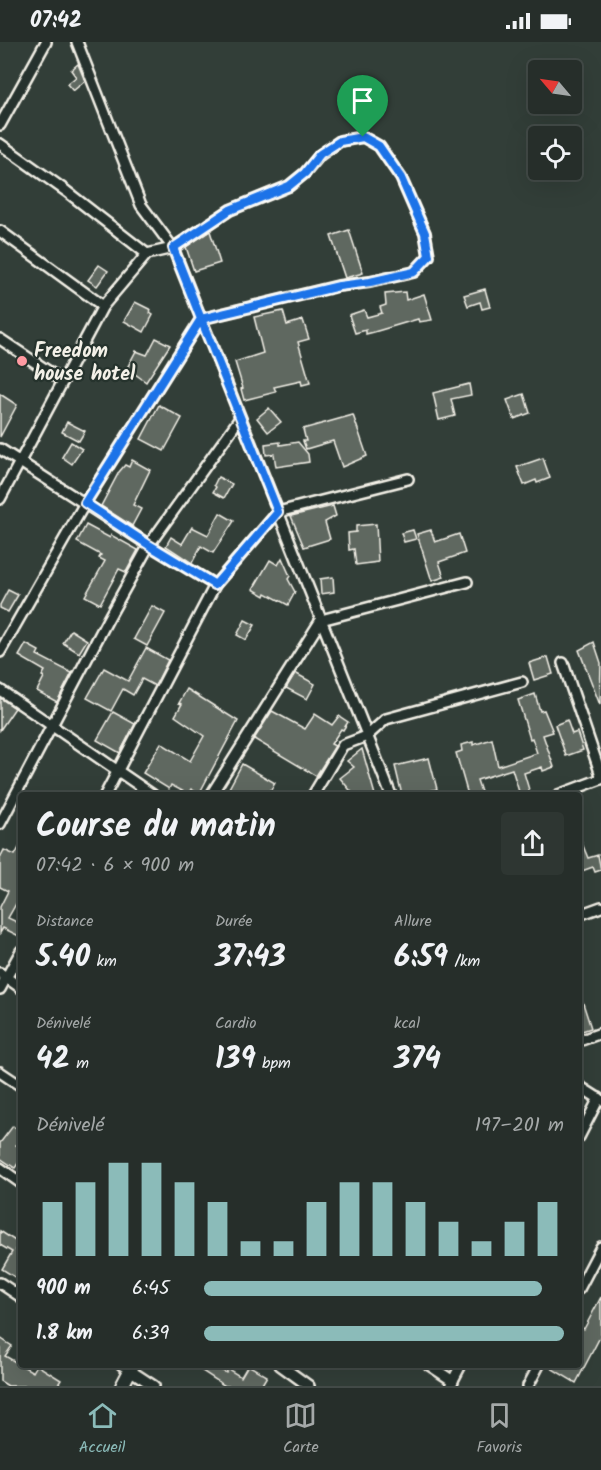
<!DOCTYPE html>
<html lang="fr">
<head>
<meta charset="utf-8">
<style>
  :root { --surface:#262e2a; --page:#2e3632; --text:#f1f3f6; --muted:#a4a8a8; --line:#424a47; --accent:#8bbbb9 }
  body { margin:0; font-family:Kalam,sans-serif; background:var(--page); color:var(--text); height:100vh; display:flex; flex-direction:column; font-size:22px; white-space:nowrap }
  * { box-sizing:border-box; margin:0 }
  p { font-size:20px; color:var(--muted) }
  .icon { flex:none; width:33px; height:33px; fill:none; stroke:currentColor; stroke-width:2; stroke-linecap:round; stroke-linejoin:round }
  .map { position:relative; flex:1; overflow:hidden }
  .side { position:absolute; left:18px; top:750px; width:564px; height:576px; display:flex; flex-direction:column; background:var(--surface); border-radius:6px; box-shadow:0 6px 24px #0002,0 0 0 2px var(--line) }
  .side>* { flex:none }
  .needle { width:39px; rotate:299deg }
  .tools { position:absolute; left:528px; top:18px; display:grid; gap:12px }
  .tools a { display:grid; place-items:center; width:54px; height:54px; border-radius:6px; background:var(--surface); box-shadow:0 6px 24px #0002,0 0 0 2px var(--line); font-size:30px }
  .pin { position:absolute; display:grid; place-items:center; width:51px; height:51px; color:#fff; margin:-62px -26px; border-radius:50% 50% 50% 0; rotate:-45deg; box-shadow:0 0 6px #0007 }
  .pin .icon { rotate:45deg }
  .round { display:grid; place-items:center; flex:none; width:63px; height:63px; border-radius:6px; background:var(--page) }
  .headline { display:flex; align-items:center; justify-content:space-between; height:102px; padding:0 18px }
  h1 { font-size:33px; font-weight:700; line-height:45px }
  .stats { display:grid; grid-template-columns:repeat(3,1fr); gap:9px; height:102px; padding:6px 18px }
  .stats div { display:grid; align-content:center }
  .stats b { font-size:30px; font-weight:700 }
  .stats small { font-size:16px; font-weight:400 }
  .stats p { font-size:16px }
  .chart { height:168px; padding:12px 18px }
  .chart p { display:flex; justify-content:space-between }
  .chart svg { width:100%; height:108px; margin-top:6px; stroke:var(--accent); stroke-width:6 }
  ul { padding:0 18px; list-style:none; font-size:20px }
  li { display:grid; grid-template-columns:96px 72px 1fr; align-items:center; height:45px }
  li i { height:15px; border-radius:8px; background:var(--accent) }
  .status { display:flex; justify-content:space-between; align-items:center; height:42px; padding:0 30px; background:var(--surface); direction:ltr }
  .status svg { height:16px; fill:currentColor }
  .tabs { display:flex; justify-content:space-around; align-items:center; height:84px; border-top:2px solid var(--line); background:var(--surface); font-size:16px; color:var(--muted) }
  .tabs a { display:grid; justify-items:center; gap:3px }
  .tabs .selected { color:var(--accent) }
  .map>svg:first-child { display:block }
  .building { fill:#5f6861; stroke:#f4f1e8; stroke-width:1.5 }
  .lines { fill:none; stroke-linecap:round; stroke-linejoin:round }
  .street-casing { stroke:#f4f1e8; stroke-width:14 }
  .secondary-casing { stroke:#f4f1e8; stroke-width:16 }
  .street { stroke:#26332d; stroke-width:9 }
  .secondary { stroke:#26332d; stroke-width:12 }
  .route-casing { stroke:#fff; stroke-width:12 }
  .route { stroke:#1a73e8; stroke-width:8 }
  .poi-dot { fill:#ff9aa2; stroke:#26332d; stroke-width:2 }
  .labels { text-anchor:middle; stroke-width:4.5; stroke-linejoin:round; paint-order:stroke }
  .poi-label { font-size:20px; font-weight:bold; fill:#f4f1e8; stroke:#26332d; text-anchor:start }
</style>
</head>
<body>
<div class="status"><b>07:42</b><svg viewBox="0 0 49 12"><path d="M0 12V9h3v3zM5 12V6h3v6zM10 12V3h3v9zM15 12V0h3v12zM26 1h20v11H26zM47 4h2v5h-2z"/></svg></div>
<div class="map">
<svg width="601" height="1344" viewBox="0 0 601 1344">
  <rect width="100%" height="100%" fill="#323e38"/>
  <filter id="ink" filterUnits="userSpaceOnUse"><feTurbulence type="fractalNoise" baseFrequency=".0167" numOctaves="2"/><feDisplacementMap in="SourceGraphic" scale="12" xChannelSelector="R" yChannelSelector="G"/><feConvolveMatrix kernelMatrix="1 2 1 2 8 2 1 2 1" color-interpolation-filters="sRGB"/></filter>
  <g filter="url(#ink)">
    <!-- building -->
    <g class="building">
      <path d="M78 22 85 39 73 49 67 42 76 35 71 28Z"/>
      <path d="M349 188 363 231 345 236 331 194Z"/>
      <path d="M210 189 220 221 194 229 186 205Z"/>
      <path d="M99 223 108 229 97 244 88 238Z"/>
      <path d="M485 247 490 265 482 267 480 260 468 264 464 253Z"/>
      <path d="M405 250 406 258 424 252 432 278 419 280 418 277 374 290 366 292V288L355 291 349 273 364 268 367 275 382 271 380 265 386 263 385 252Z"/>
      <path d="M135 260 151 268 150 271 153 273 144 290 124 279Z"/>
      <path d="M283 269 287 283 303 278 309 297 298 300 310 341 302 343 301 339 274 345 276 350 244 358 241 347 243 346 235 320 263 311 254 275Z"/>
      <path d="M156 296 170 303 146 340 127 326 136 309 147 313Z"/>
      <path d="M469 342 471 353 451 357 455 374 439 378 433 351Z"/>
      <path d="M0 352 17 363 0 395Z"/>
      <path d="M524 352 530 371 514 377 507 358Z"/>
      <path d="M159 363 182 376 164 409 141 397Z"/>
      <path d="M269 366 281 380 268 390 257 376Z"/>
      <path d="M353 373 367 414 342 425 333 399 306 407 303 399H306L303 387Z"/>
      <path d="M67 380 85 389 79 399 62 390Z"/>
      <path d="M71 400 82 407 72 422 62 415Z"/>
      <path d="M280 400V403L298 400 308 412 309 420 276 425 274 412 266 413 265 402Z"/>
      <path d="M543 416 550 436 537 441 536 438 524 443 517 425Z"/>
      <path d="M132 418 150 428 133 463 141 467 132 484 101 464 119 430 125 423 129 425Z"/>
      <path d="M218 435 232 442 224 456 213 450 216 445 214 443Z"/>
      <path d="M333 464 336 474 325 480 330 497 304 505 291 474Z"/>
      <path d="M220 471 234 479 213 511 201 504 192 521 166 504 171 495 182 502 192 485 208 493Z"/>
      <path d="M376 482 378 520 356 523 354 507 349 508 348 491 356 490V484Z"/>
      <path d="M86 483 110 496 111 493 138 508 126 530 119 527 100 562 85 554 105 519 99 516 101 513 77 500Z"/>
      <path d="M413 488 416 497 404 500 401 491Z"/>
      <path d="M431 488 435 500 459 492 465 511 439 520 444 535 432 539 417 492Z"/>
      <path d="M282 516 290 534 288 537 295 550 288 563 266 551 265 554 253 547 270 518 278 523Z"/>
      <path d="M333 535 334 550 321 552 320 537Z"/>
      <path d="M8 548 18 553 8 570 0 566V563Z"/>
      <path d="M152 564 165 571 147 604 134 597Z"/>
      <path d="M245 578 255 583 246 598 237 593Z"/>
      <path d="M71 588 87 598 79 611 63 601Z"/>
      <path d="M594 600 601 621 600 663 579 608Z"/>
      <path d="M26 602 39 609 37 613 72 631 57 660 37 649 44 635 42 634 45 629 19 614Z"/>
      <path d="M146 606 168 618 155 644 142 637 133 653 123 647 111 669 87 656 104 626 128 639Z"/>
      <path d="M548 615 553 632 534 638 529 621Z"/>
      <path d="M295 631 315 642 307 657 286 646Z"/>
      <path d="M187 647 238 679 199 752 191 747 188 752 171 743 169 747 143 731 161 701 190 719 204 694 175 674 182 662 179 661Z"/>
      <path d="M535 652 540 669 544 668 553 690 543 693 554 725 543 729 542 725 524 731 530 751 526 753H520L512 727 477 738 482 753H468L456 711 462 709 461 703 473 700V703L492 697 498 724 537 711 532 696 530 697 518 658Z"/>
      <path d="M0 656 15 666 0 688Z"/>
      <path d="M272 669 305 687 315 672 332 683 339 674 348 680 343 688 341 687 331 702 335 704 316 734 254 697Z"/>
      <path d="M113 670 135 682 120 711 97 698Z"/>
      <path d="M567 678 572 692 577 690 583 708 566 714 555 683Z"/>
      <path d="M362 707 375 753H354L340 736 354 725 347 719Z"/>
      <path d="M429 716 437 747 414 753H402L395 724Z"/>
      <path d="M242 722 275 741 268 753H233L227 750Z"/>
      <path d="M579 794 588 816 598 813 601 828 595 830 593 825 579 830Z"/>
      <path d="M21 802V853L8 876 21 882V895L3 886 0 891V865L8 849 0 845V816L4 808 15 813Z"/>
      <path d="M579 955H581L591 986 579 990Z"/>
      <path d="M13 1084 21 1091V1096L16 1103 21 1107V1117L15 1126 0 1116V1101Z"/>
      <path d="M0 1189 20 1202 16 1208 21 1212V1239L2 1227 12 1210 0 1203Z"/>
      <path d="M601 1255V1293L576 1341 546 1323H579V1284L584 1287Z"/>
      <path d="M0 1296 12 1304 5 1314 33 1330 37 1323 61 1338 57 1344H8L0 1339Z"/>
      <path d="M193 1323H213L226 1331 228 1327 241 1335 248 1323 267 1334 261 1344H225Z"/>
    </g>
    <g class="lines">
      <defs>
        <g id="street">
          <path d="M77 0 141 163 173 206 391 753"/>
          <path d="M0 83 46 0"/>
          <path d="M0 102 66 149 147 212"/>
          <path d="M0 189 103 264"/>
          <path d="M0 297 63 339"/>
          <path d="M0 407 149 503 215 543"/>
          <path d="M0 457 103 264 147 212 173 206 230 168 289 144 305 131 320 113 340 99 363 95 379 104 401 136 425 191 429 214 414 230 370 240 338 244 201 277 85 461 0 610"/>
          <path d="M563 621 601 733"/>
          <path d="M0 648 153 753"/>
          <path d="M105 753 215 543 278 470 408 437"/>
          <path d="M211 753 321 578 467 540"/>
          <path d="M313 753 343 703 367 694 386 677 522 640"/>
          <path d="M558 753 601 737"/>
          <path d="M0 782 108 577 149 503 240 376"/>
          <path d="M579 873 601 865"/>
          <path d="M0 931 21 946"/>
          <path d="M0 947 21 909"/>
          <path d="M579 999 601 991"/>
          <path d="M0 1030 21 1044"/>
          <path d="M579 1044 601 1058"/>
          <path d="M579 1095 599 1056"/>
          <path d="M0 1126 21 1141"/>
          <path d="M0 1241 21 1255"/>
          <path d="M579 1247 601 1205"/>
          <path d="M122 1323 154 1344"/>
          <path d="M280 1323 309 1344"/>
          <path d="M429 1323 453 1339"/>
          <path d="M451 1342 461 1323"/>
          <path d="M528 1344 539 1323"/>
        </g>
        <path id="secondary" d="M122 1344 133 1323"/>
      </defs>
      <!-- street casing -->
      <use href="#street" class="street-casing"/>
      <!-- secondary casing -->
      <use href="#secondary" class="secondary-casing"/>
      <!-- street -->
      <use href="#street" class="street"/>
      <!-- secondary -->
      <use href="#secondary" class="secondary"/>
    </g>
  </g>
  <g class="lines" filter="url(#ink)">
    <defs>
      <path id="route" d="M363 95 340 99 320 112 305 131 289 144 230 168 173 206 201 277 85 461 149 503 215 543 278 470 201 277 339 244 370 240 414 230 429 214 425 191 401 136 379 104 363 95"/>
    </defs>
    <!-- route casing -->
    <use href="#route" class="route-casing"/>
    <!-- route -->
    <use href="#route" class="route"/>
  </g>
  <!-- markers -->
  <circle class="poi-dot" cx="22" cy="319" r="6"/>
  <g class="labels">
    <!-- poi labels -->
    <g class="poi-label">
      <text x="34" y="315">Freedom<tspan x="34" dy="23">house hotel</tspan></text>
    </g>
  </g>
</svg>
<div class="tools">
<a><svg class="needle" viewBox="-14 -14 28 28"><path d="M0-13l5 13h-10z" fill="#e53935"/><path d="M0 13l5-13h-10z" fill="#a4a8a8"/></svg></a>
<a><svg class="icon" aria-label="locate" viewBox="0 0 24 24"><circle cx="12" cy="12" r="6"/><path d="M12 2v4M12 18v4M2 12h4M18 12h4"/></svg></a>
</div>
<div class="pin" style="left:363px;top:95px;background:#1e9e55"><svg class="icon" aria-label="arrive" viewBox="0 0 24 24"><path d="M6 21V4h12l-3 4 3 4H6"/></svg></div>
<section class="side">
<div class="headline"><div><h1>Course du matin</h1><p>07:42 · 6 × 900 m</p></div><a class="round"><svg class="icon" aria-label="share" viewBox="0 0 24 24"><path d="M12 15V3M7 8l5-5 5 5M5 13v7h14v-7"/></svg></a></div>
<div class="stats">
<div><p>Distance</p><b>5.40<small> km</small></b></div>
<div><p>Durée</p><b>37:43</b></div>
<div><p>Allure</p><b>6:59<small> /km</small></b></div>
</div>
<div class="stats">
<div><p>Dénivelé</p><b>42<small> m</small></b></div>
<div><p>Cardio</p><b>139<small> bpm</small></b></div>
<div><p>kcal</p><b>374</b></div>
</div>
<div class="chart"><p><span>Dénivelé</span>197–201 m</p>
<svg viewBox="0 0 160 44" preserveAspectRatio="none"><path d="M5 44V22M15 44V14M25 44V6M35 44V6M45 44V14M55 44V22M65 44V38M75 44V38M85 44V22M95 44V14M105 44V14M115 44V22M125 44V30M135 44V38M145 44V30M155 44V22"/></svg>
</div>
<ul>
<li><b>900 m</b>6:45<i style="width:94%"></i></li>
<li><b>1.8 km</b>6:39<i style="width:100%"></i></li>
</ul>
</section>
</div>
<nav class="tabs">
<a class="selected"><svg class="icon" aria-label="home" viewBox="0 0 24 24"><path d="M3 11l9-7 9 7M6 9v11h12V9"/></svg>Accueil</a>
<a><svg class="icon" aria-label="map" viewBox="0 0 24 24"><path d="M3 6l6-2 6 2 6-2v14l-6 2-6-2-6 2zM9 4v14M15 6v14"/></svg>Carte</a>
<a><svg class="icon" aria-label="saved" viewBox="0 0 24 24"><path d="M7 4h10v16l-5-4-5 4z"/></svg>Favoris</a>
</nav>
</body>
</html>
